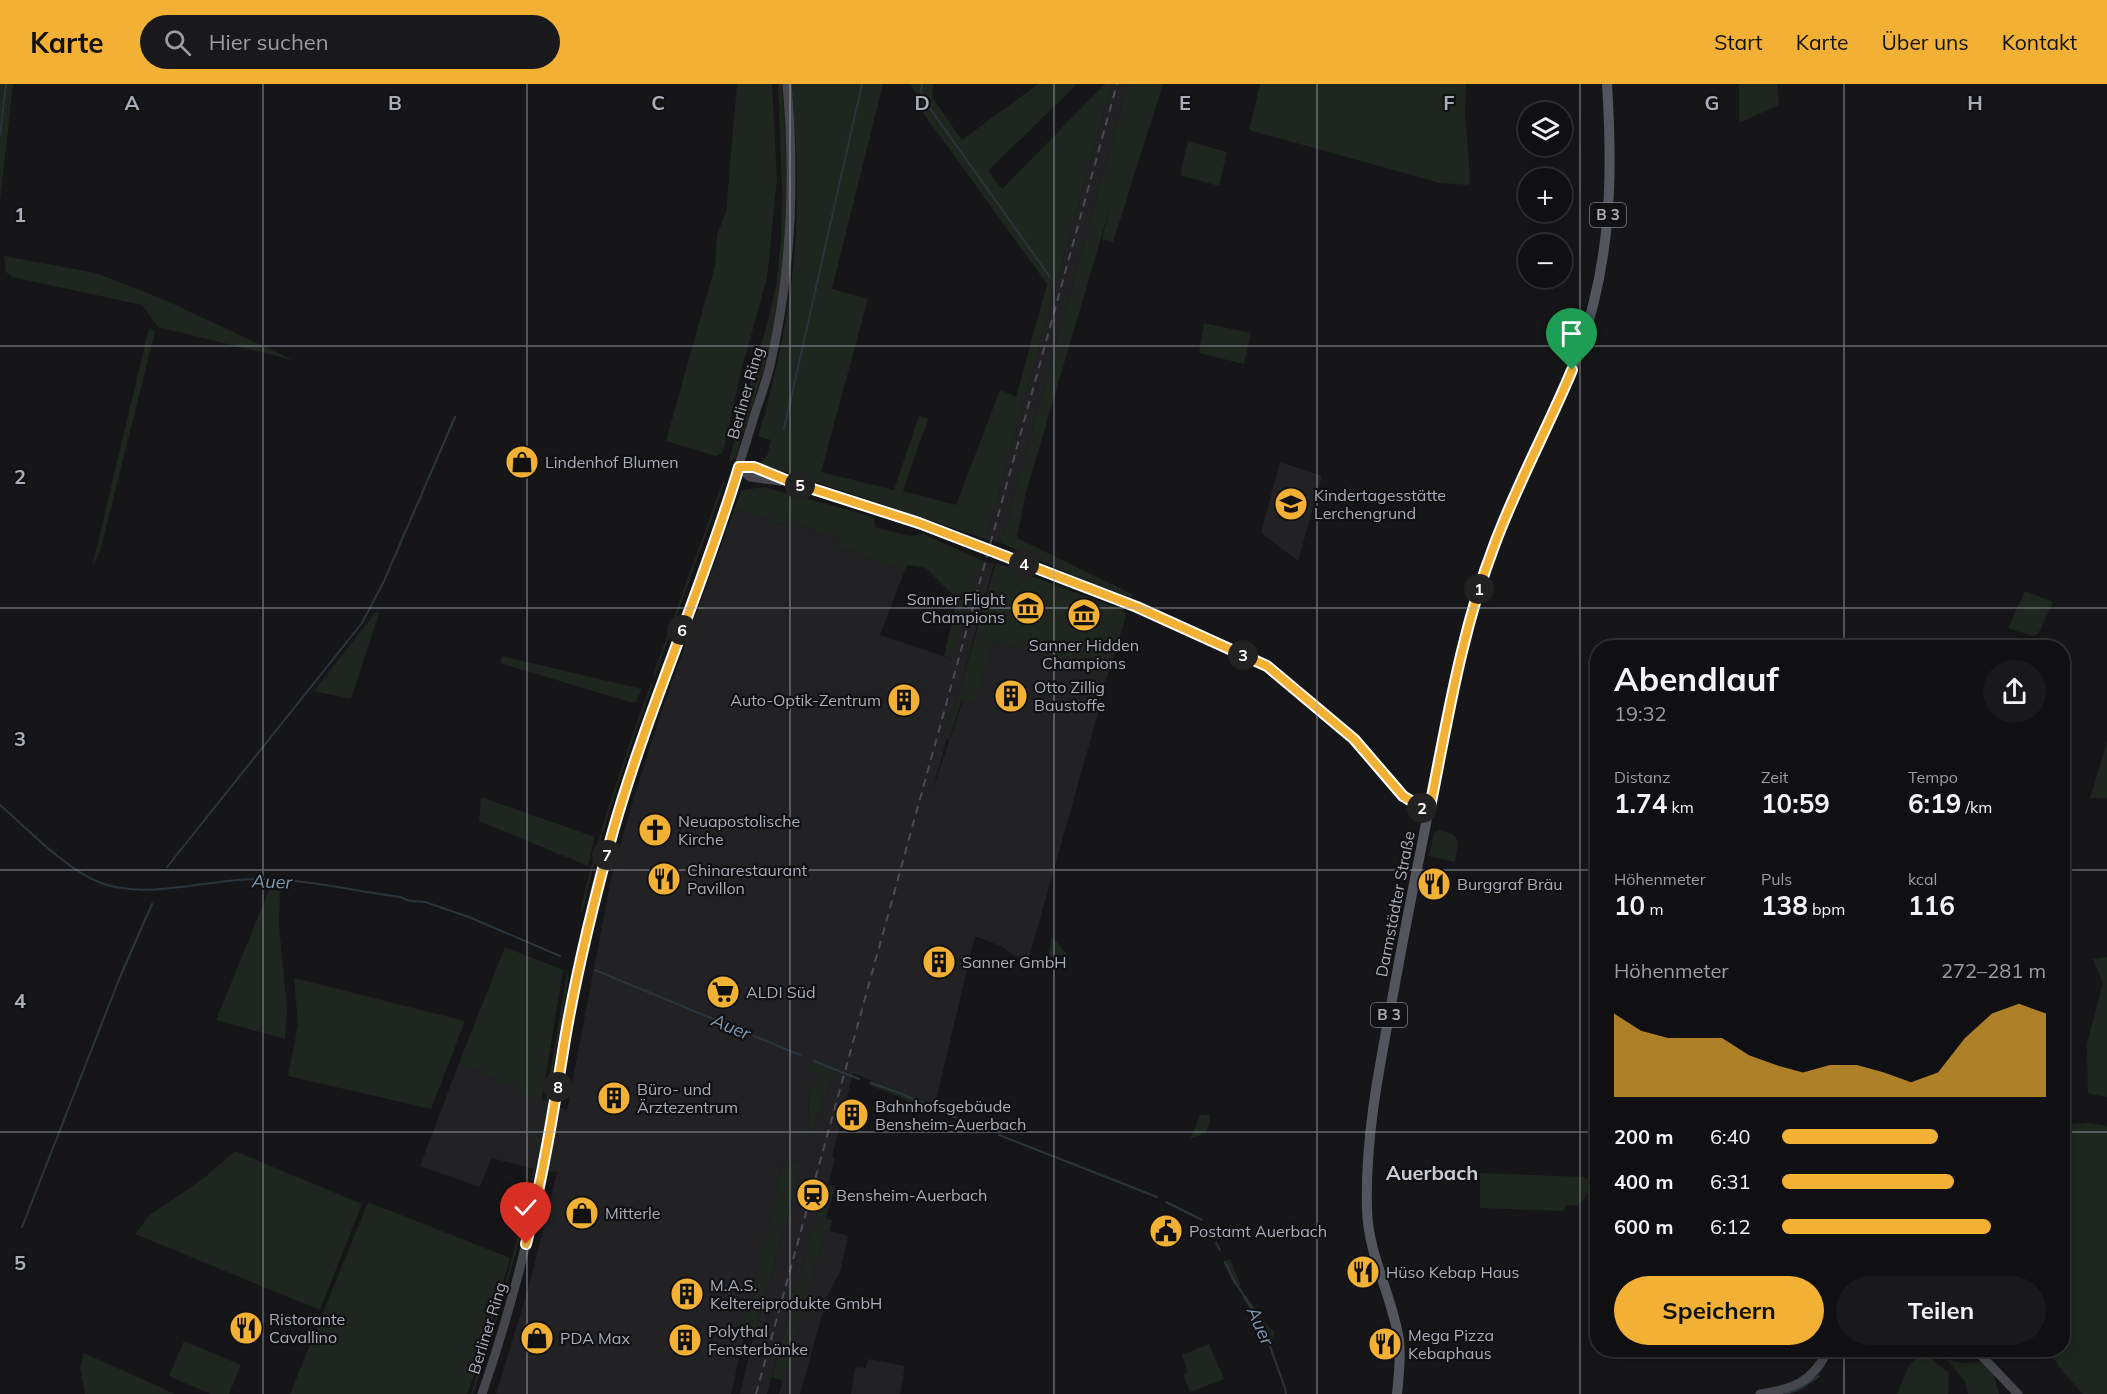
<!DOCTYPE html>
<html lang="de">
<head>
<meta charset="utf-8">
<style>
  :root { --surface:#101012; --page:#19191b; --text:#f1f3f6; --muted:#9c9d9f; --line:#303032; --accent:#f2b134 }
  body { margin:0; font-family:Mulish,sans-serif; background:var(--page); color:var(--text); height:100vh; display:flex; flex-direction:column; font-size:22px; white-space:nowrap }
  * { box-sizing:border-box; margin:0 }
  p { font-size:20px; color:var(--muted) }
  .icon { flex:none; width:33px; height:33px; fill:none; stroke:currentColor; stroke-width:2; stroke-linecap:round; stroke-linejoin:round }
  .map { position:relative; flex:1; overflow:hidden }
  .side { position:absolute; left:1590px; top:556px; width:480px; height:717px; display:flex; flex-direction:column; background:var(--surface); border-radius:24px; box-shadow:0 3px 15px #0003,0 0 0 2px var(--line) }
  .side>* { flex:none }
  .tools { position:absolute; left:1518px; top:18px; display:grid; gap:12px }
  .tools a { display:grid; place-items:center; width:54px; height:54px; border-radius:50%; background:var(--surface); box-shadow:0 3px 15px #0003,0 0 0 2px var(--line); font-size:30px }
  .pin { position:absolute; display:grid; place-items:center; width:51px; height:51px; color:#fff; margin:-62px -26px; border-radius:50% 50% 50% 0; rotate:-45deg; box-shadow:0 0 6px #0007 }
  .pin .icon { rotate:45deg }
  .km { position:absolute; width:30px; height:30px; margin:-15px; border-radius:50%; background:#222; color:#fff; font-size:16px; line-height:30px; text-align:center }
  .round { display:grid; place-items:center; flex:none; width:63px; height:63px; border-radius:32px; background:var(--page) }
  .head { display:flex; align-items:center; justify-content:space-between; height:102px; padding:0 24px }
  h1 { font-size:33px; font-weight:700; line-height:45px }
  .figures { display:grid; grid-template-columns:repeat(3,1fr); gap:9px; height:102px; padding:6px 24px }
  .figures div { display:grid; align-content:center }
  .figures b { font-size:26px; font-weight:700 }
  .figures small { font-size:16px; font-weight:400 }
  .figures p { font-size:16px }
  .chart { height:168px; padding:12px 24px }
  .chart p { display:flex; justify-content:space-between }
  .chart svg { width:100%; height:108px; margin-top:6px; fill:var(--accent); opacity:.7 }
  .cta { display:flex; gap:12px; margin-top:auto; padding:12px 24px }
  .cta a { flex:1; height:69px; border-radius:36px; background:var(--accent); color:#111; font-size:24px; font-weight:700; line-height:69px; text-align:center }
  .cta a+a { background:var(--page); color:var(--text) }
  ul { padding:0 24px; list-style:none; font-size:20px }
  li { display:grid; grid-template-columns:96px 72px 1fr; align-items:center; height:45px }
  li i { height:15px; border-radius:8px; background:var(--accent) }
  header { display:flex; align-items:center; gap:36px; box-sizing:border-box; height:84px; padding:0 30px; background:var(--accent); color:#111 }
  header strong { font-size:28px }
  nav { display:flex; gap:33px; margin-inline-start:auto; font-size:21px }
  .search { width:420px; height:54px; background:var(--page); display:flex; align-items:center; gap:15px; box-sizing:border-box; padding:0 21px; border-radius:33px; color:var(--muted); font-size:22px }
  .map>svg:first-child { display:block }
  .built { fill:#222225; fill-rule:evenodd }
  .green { fill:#1e261f }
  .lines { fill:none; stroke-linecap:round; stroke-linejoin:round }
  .stream { stroke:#2c353c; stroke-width:2 }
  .secondary { stroke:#45474d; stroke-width:9 }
  .primary { stroke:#53555c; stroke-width:10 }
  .rail { stroke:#4a4c52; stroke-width:2; stroke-dasharray:8 6; stroke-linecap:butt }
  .secondary-bridge { stroke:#45474d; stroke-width:9 }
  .route-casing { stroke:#fff; stroke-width:12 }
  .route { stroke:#f2b134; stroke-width:8 }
  .grid { fill:none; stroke:#a8adb8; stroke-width:1.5; stroke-opacity:0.55 }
  .labels { text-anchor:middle; stroke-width:4.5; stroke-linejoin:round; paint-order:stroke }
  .shield { fill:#111113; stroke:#7b7e86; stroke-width:1.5 }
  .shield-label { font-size:15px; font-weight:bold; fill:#a8adb8 }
  .street-label { font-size:16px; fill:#a8adb8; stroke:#111113 }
  .poi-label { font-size:16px; fill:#a8adb8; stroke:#111113; text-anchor:start }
  .water-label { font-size:18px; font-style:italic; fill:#7f9bb3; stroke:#111113 }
  .quarter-label { font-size:20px; font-weight:bold; fill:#c9ccd4; stroke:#111113 }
  .grid-label { font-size:20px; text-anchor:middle; font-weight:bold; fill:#a8adb8; stroke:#111113; stroke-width:4.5; stroke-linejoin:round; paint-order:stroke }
</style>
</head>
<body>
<header>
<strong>Karte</strong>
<div class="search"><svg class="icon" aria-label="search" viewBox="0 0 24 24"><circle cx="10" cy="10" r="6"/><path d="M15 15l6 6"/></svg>Hier suchen</div>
<nav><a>Start</a><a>Karte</a><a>Über uns</a><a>Kontakt</a></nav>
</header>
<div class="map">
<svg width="2107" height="1310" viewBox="0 0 2107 1310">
  <rect width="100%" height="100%" fill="#161618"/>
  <!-- built -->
  <g class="built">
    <path d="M1112 0H1128L1001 459 986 455Z"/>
    <path d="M1280 378 1322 392 1298 477 1261 449Z"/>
    <path d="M735 423 783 441 785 435 840 456 838 462 904 488 880 551 952 575 981 476 994 480 933 705 963 616 974 619 995 556 1107 593 1091 654 1027 881 1003 863 975 852 935 1021 853 989 832 1073 835 1075 828 1101H825L767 1310H740L753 1255 802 1081 784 1075 731 1310H496L530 1199 557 1088 530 1084 491 1074 480 1103 420 1082 459 979 567 1026 611 795 633 716 665 617ZM836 982 811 1052 810 1053 808 1015 817 991Z"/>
    <path d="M826 1146 848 1152 840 1188 828 1210 800 1310H779Z"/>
    <path d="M868 1275 905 1282 900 1310H851L855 1283 866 1284Z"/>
  </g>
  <!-- green -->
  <g class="green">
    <path d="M0 0H13L0 117Z"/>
    <path d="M737 0H772L777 95 767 194 742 284 723 368 716 372 666 357 715 182 717 151 726 128Z"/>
    <path d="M778 0H782C788 80 790 159 775 238 766 284 749 330 735 375L732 377 729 376 770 229 777 195 781 153 782 105Z"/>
    <path d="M791 0H883L832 205 868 215 821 388 894 406 919 332 928 335 903 407 956 421 1000 306 1016 313 1047 200 916 19 917 10 910 0H933L932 13 962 56 1038 0H1077L988 87 1002 105 1105 0H1112L986 455 759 379 767 372 771 356 758 352C779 284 795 200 797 128 798 85 795 42 791 0Z"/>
    <path d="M1128 0H1163L1113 158 1102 155 1111 120 1025 412 1017 454 1132 510 1131 517 1001 459Z"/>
    <path d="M1260 0H1466L1465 29 1470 93 1469 101 1440 99 1249 46Z"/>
    <path d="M1739 0H1777L1779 21 1739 39Z"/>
    <path d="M1188 57 1227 68 1219 102 1180 91Z"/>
    <path d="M4 172 96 189 165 216 293 276 158 243 142 221 12 193 6 188Z"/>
    <path d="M1204 239 1251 249 1244 280 1199 269Z"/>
    <path d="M149 244 155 247 100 468 92 483Z"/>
    <path d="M723 397 725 398 655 592 653 591Z"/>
    <path d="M764 403 874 433 875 443 909 452 923 450 981 476 953 575 944 572 957 515 926 484 907 481 904 488 838 462 840 456 785 435 783 441 735 423 742 406Z"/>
    <path d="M996 479 1119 525 1125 528 1126 532 1107 593 995 556 974 619 962 616 949 656 946 655Z"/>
    <path d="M2025 507 2053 518 2038 550 2033 552 2008 544Z"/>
    <path d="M376 528 379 529 351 615 314 607Z"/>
    <path d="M502 572 642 605 635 619H633L500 579Z"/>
    <path d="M651 599 653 600C626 675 600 749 583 826L580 829C597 751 624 675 651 599Z"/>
    <path d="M2107 658V714H2090Z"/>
    <path d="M481 713 595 753 588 782 479 737Z"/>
    <path d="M1440 746 1454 751 1458 757 1455 778 1429 772 1434 749Z"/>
    <path d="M269 806 280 807 279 842 287 924 285 955 216 936Z"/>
    <path d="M1052 853 1067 870 1048 874Z"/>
    <path d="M505 863 563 886 542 1016 459 979Z"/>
    <path d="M2107 873V1013L2088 1009 2087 960 2103 899 2093 875Z"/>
    <path d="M567 890 569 891 539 1071 536 1070Z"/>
    <path d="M294 894 465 937 431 1025 288 992 298 941Z"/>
    <path d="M813 974 836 982 810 1054 808 1015 816 992 808 987Z"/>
    <path d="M871 996 925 1017 921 1027 905 1015 869 1001Z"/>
    <path d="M1200 1031H1210V1039L1205 1049 1190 1055Z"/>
    <path d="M2089 1039 2107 1042V1310H2083L2062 1287 2048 1266H2062V1199L2065 1197 2062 1188 2063 1040Z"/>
    <path d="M235 1067 362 1120 320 1226 135 1150 149 1132 204 1094Z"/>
    <path d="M784 1075 802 1081 753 1255 743 1251Z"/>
    <path d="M534 1082 536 1083C520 1160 498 1235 473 1310H471C496 1235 518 1159 534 1082Z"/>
    <path d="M1480 1089 1583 1093 1597 1098 1578 1122 1567 1121 1563 1127 1480 1124Z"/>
    <path d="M825 1100 835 1103 826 1134 832 1136 829 1147 826 1146 783 1297 772 1293Z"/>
    <path d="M368 1118 510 1174 485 1262 467 1310H290Z"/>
    <path d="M1230 1175 1241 1202 1234 1201 1223 1178Z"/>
    <path d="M1246 1211 1269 1244 1275 1248 1271 1257 1267 1258 1260 1242 1242 1213Z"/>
    <path d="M184 1257 241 1281 229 1310H211L169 1292Z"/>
    <path d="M1209 1260 1224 1295 1190 1308 1183 1290 1188 1288 1182 1271Z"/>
    <path d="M84 1269 175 1310H85L80 1283Z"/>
    <path d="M1918 1274H1930L1949 1289 1948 1310H1897L1909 1281Z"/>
    <path d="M1947 1275 1961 1279 1980 1278 1993 1288 1999 1310H1968L1965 1298Z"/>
  </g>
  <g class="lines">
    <!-- stream -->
    <g class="stream">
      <path d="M922 0 921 7 924 16 1050 193"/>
      <path d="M0 51 6 0"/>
      <path d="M784 345 862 0"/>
      <path d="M0 721C28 745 66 786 101 799 151 817 211 793 264 795 309 796 355 807 400 813L410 817 425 818 469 833 560 872"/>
      <path d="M167 783 362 539 384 497 455 333"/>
      <path d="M595 886 800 971"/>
      <path d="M814 977 859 995"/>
      <path d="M871 999 902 1010 984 1046"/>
      <path d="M999 1051 1157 1113"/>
      <path d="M1166 1118 1202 1136"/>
      <path d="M22 1143 120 893 152 820"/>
      <path d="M1216 1159 1220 1166"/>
      <path d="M1225 1178 1235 1198 1262 1240 1285 1304 1286 1310"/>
      <path d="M1786 1310 1798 1306 1819 1292"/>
    </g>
    <!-- secondary -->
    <g class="secondary">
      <path d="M739 383C761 383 779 394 800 401 856 419 913 437 967 459"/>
      <path d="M739 383 750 393 780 397"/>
      <path d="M1014 476 1136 523 1267 582 1354 655 1403 712 1429 728"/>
      <path d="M1976 1266 2018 1310"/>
      <path d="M482 1310C508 1235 528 1158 544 1080 553 1038 558 995 566 953 575 899 587 846 601 794 631 682 672 574 710 465 726 422 740 379 753 336 759 316 767 297 771 277 792 186 795 93 787 0"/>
      <path d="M1760 1310C1793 1305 1813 1298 1828 1266"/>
    </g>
    <!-- primary -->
    <path class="primary" d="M1397 1310C1399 1292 1401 1274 1399 1256 1392 1211 1368 1171 1367 1125 1365 1054 1379 985 1392 916 1401 867 1410 818 1420 770 1438 681 1452 584 1481 499 1495 458 1511 418 1529 379 1546 342 1565 306 1579 268 1611 177 1613 95 1607 0"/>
    <!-- rail -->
    <path class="rail" d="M756 1310 1117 0"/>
    <!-- secondary-bridge -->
    <path class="secondary-bridge" d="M967 459 1014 476"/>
  </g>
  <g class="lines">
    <defs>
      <path id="route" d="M526 1160C543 1092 554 1024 565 955 577 885 594 816 613 747 648 624 702 506 739 383H754L791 398 919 439 1137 523 1267 582 1354 655 1403 712 1429 728C1447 639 1461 548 1494 462 1516 402 1547 346 1572 286"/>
    </defs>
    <!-- route casing -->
    <use href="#route" class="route-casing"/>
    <!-- route -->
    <use href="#route" class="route"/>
  </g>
  <!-- grid -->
  <path class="grid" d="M263 0V1310M527 0V1310M790 0V1310M1054 0V1310M1317 0V1310M1580 0V1310M1844 0V564M0 262H2107M0 524H2107M0 786H1598M2062 786H2107M0 1048H1598M2062 1048H2107M1844 1266V1310"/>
  <!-- icons -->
  <defs>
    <symbol id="shop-disc" viewBox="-11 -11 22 22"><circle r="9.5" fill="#f2b134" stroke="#111113"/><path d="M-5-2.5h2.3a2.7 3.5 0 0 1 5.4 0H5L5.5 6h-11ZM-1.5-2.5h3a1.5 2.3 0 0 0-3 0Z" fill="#111"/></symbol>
    <symbol id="school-disc" viewBox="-11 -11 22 22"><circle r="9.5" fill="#f2b134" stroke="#111113"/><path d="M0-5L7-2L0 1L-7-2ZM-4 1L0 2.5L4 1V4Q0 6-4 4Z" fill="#111"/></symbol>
    <symbol id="museum-disc" viewBox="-11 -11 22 22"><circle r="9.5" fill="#f2b134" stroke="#111113"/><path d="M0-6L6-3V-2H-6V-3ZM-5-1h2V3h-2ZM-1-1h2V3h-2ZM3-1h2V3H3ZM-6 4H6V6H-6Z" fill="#111"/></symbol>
    <symbol id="building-disc" viewBox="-11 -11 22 22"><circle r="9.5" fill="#f2b134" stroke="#111113"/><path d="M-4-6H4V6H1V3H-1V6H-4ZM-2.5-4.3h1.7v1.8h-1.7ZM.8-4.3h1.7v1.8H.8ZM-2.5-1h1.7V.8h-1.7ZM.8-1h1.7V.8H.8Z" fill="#111"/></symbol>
    <symbol id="church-disc" viewBox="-11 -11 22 22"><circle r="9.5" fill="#f2b134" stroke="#111113"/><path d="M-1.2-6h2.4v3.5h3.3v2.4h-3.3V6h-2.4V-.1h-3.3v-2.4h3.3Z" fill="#111"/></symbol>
    <symbol id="restaurant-disc" viewBox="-11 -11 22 22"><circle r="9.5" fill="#f2b134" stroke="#111113"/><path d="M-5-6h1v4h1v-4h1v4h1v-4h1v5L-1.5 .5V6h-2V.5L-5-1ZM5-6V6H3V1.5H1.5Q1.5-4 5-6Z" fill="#111"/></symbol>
    <symbol id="supermarket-disc" viewBox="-11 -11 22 22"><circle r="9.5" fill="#f2b134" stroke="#111113"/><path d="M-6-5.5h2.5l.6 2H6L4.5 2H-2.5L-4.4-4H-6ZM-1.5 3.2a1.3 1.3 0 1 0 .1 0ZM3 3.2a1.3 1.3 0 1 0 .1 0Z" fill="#111"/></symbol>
    <symbol id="station-disc" viewBox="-11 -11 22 22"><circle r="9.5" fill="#f2b134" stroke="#111113"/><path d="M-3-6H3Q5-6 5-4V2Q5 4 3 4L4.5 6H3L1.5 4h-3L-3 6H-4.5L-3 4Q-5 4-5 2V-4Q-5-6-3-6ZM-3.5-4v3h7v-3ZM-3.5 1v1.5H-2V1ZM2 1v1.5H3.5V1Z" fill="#111"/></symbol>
    <symbol id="civic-disc" viewBox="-11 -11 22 22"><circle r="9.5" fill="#f2b134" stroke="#111113"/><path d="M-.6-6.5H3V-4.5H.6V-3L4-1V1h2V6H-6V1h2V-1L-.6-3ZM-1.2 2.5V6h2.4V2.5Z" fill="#111"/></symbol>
  </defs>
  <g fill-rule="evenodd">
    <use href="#shop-disc" x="503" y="359" width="38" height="38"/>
    <use href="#school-disc" x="1272" y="401" width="38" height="38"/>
    <use href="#museum-disc" x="1009" y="505" width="38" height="38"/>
    <use href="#museum-disc" x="1065" y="512" width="38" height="38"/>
    <use href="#building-disc" x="992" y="593" width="38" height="38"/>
    <use href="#building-disc" x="885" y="597" width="38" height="38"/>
    <use href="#church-disc" x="636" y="727" width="38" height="38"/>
    <use href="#restaurant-disc" x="645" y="776" width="38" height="38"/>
    <use href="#restaurant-disc" x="1415" y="781" width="38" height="38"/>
    <use href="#building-disc" x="920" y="859" width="38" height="38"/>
    <use href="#supermarket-disc" x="704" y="889" width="38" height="38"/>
    <use href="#building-disc" x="595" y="995" width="38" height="38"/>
    <use href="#building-disc" x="833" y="1012" width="38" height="38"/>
    <use href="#station-disc" x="794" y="1092" width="38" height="38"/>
    <use href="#shop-disc" x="563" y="1110" width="38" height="38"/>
    <use href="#civic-disc" x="1147" y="1128" width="38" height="38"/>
    <use href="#restaurant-disc" x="1344" y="1169" width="38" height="38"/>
    <use href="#building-disc" x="668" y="1191" width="38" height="38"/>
    <use href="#restaurant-disc" x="227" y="1225" width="38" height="38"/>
    <use href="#shop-disc" x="518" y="1235" width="38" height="38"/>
    <use href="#building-disc" x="666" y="1237" width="38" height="38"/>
    <use href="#restaurant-disc" x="1366" y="1241" width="38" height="38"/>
  </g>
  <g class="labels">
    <!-- shield labels -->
    <g class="shield">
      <rect x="1590" y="119" width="36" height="24" rx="4.5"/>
      <rect x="1371" y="919" width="36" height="24" rx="4.5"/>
    </g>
    <g class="shield-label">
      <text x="1608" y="136">B 3</text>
      <text x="1389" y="936">B 3</text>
    </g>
    <!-- street labels -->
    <g class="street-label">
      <text transform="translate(745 309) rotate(-74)" y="6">Berliner Ring</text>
      <text transform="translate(1395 820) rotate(-79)" y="6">Darmstädter Straße</text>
      <text transform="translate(487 1244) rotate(-73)" y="6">Berliner Ring</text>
    </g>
    <!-- poi labels -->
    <g class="poi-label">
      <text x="545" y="384">Lindenhof Blumen</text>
      <text x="1314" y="417">Kindertagesstätte<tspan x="1314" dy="18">Lerchengrund</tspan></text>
      <text x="1005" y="521" text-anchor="end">Sanner Flight<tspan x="1005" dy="18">Champions</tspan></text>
      <text x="1084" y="567" text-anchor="middle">Sanner Hidden<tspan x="1084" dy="18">Champions</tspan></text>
      <text x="1034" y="609">Otto Zillig<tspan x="1034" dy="18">Baustoffe</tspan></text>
      <text x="881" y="622" text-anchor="end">Auto-Optik-Zentrum</text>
      <text x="678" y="743">Neuapostolische<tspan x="678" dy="18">Kirche</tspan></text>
      <text x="687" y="792">Chinarestaurant<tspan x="687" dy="18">Pavillon</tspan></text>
      <text x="1457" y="806">Burggraf Bräu</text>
      <text x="962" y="884">Sanner GmbH</text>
      <text x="746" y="914">ALDI Süd</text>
      <text x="637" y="1011">Büro- und<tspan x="637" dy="18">Ärztezentrum</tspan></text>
      <text x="875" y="1028">Bahnhofsgebäude<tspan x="875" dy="18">Bensheim-Auerbach</tspan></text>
      <text x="836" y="1117">Bensheim-Auerbach</text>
      <text x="605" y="1135">Mitterle</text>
      <text x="1189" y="1153">Postamt Auerbach</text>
      <text x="1386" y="1194">Hüso Kebap Haus</text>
      <text x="710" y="1207">M.A.S.<tspan x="710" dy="18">Keltereiprodukte GmbH</tspan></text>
      <text x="269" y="1241">Ristorante<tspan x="269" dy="18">Cavallino</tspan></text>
      <text x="708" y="1253">Polythal<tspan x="708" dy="18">Fensterbänke</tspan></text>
      <text x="1408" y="1257">Mega Pizza<tspan x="1408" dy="18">Kebaphaus</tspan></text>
      <text x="560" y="1260">PDA Max</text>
    </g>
    <!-- water labels -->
    <g class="water-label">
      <text transform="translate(272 798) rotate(2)" y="6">Auer</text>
      <text transform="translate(731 943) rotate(23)" y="6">Auer</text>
      <text transform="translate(1260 1242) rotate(66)" y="6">Auer</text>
    </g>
    <!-- quarter labels -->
    <g class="quarter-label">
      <text x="1432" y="1096">Auerbach</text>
    </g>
  </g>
  <g class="grid-label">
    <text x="132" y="26">A</text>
    <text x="395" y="26">B</text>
    <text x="658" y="26">C</text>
    <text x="922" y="26">D</text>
    <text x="1185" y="26">E</text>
    <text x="1449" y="26">F</text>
    <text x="1712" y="26">G</text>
    <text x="1975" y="26">H</text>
    <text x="20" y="138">1</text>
    <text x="20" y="400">2</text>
    <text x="20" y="662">3</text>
    <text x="20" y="924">4</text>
    <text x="20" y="1186">5</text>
  </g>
</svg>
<div class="tools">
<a><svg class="icon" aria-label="layers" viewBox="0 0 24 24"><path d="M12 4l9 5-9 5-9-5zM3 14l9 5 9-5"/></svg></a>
<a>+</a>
<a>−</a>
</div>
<div class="pin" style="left:1572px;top:286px;background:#1e9e55"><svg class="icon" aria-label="arrive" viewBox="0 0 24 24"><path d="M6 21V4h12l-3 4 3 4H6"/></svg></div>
<div class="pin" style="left:526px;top:1160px;background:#d93025"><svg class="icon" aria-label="check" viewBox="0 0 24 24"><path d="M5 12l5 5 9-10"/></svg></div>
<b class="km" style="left:1479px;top:505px">1</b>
<b class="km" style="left:1422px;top:724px">2</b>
<b class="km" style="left:1243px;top:571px">3</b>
<b class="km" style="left:1024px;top:480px">4</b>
<b class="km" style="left:800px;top:401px">5</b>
<b class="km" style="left:682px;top:546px">6</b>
<b class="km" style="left:607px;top:771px">7</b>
<b class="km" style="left:558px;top:1003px">8</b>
<section class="side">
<div class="head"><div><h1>Abendlauf</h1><p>19:32</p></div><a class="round"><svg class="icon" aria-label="share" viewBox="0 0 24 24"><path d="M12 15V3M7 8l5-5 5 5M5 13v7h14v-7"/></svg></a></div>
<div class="figures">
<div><p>Distanz</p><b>1.74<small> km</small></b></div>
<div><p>Zeit</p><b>10:59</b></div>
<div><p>Tempo</p><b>6:19<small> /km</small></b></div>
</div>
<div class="figures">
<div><p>Höhenmeter</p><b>10<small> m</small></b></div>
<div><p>Puls</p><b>138<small> bpm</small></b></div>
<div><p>kcal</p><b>116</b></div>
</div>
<div class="chart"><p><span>Höhenmeter</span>272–281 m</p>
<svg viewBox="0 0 160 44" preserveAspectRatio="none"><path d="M0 44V10L10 17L20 20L30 20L40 20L50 27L60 31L70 34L80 31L90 31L100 34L110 38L120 34L130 20L140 10L150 6L160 10V44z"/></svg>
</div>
<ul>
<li><b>200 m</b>6:40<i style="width:59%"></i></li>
<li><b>400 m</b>6:31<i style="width:65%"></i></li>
<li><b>600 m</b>6:12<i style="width:79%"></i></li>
</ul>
<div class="cta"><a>Speichern</a><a>Teilen</a></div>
</section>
</div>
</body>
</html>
